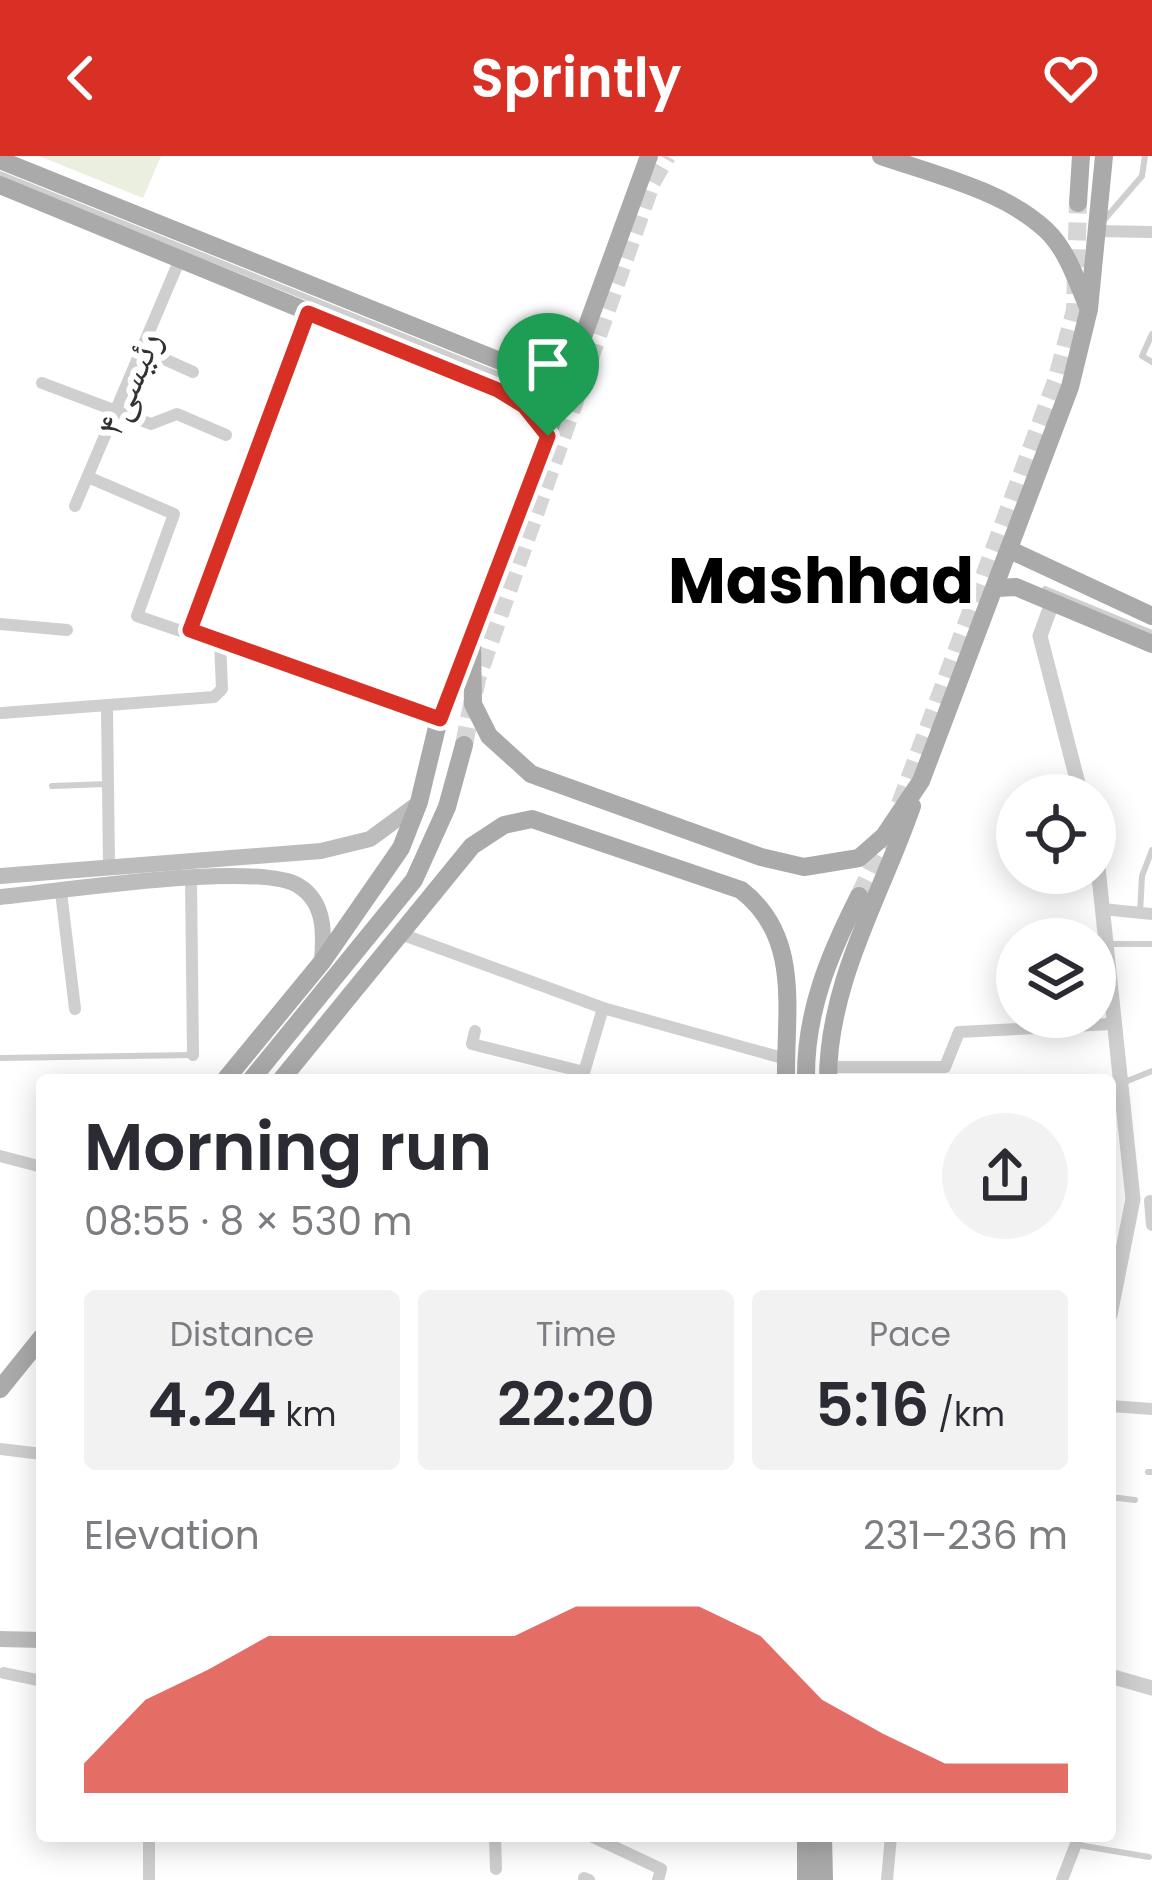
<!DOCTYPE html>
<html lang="en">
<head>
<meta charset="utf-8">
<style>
  :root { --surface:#fff; --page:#f2f2f3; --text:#2b2b33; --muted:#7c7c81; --accent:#d93025 }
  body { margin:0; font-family:Poppins,"Noto Naskh Arabic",sans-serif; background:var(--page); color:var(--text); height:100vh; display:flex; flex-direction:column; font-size:45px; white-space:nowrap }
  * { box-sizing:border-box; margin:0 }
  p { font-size:39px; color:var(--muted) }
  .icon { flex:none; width:66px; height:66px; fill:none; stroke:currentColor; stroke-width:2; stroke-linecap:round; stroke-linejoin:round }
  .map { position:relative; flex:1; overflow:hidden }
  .drawer { position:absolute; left:36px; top:918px; width:1080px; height:768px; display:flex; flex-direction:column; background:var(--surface); border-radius:12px; box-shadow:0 6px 30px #0003 }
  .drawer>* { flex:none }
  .buttons { position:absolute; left:996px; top:618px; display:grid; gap:24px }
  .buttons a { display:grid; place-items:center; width:120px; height:120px; border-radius:50%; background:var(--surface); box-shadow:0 6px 30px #0003; font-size:60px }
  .pin { position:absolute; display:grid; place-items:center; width:102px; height:102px; color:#fff; margin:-123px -51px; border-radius:50% 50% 50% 0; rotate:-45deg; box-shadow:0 0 12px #0007 }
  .pin .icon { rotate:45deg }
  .round { display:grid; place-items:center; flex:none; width:126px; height:126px; border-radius:63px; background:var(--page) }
  .summary { display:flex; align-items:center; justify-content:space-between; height:204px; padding:0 48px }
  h1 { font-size:66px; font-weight:600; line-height:90px }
  .stats { display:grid; grid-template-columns:repeat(3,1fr); gap:18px; height:204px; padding:12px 48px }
  .stats div { display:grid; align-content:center; border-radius:12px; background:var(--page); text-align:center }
  .stats b { font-size:60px; font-weight:600 }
  .stats small { font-size:33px; font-weight:400 }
  .stats p { font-size:33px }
  .chart { height:336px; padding:24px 48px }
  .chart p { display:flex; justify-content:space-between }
  .chart svg { width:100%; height:216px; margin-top:12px; fill:var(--accent); opacity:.7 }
  header { display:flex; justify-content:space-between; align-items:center; height:156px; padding:0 48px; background:var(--accent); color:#fff; font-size:54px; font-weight:600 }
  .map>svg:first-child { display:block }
  .green { fill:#eaefdf }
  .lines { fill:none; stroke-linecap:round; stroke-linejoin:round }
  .primary-tunnel { stroke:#d6d6d6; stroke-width:18; stroke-dasharray:18 9; stroke-linecap:butt }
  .service { stroke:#cfcfcf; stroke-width:6 }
  .minor { stroke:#cfcfcf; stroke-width:12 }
  .tertiary { stroke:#cfcfcf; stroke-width:15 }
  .secondary { stroke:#bcbcbc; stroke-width:16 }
  .primary { stroke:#aaa; stroke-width:18 }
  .route-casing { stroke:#fff; stroke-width:24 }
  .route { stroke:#d93025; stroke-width:15 }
  .labels { text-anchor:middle; stroke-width:12; stroke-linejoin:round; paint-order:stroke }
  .street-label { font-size:39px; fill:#323232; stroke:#fff }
  .town-label { font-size:63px; font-weight:bold; fill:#000; stroke:#fff }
</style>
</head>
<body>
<header><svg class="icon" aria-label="back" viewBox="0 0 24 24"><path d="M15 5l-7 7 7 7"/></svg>Sprintly<svg class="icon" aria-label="heart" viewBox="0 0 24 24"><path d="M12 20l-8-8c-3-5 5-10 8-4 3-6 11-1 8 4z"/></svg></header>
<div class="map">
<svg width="1152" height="1724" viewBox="0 0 1152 1724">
  <rect width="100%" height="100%" fill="#fff"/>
  <!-- green -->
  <path class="green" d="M39 0H161L143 42Z"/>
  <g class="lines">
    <!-- primary-tunnel -->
    <g class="primary-tunnel">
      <path d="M464 589 477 523 652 26 667 0"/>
      <path d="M900 648 1056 225 1075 154 1078 47"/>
      <path d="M859 740 891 674"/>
    </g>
    <!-- service -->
    <g class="service">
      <path d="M0 18 507 222 541 249 545 266"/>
      <path d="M1142 20 1145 0"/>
      <path d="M1105 63 1142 20"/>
      <path d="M1152 178 1142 200 1152 206"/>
      <path d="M1045 433 1152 477"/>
      <path d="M52 630 108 628"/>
      <path d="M1046 717 1048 729"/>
      <path d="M1140 757 1142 720 1152 694"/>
      <path d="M1109 788H1152"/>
      <path d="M0 902 193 899"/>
      <path d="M1122 927 1152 915"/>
      <path d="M1148 1316H1152"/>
      <path d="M1110 1341 1135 1344"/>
      <path d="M1078 1689 1149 1701"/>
    </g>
    <!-- minor -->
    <g class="minor">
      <path d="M1095 75 1152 76"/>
      <path d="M142 193 193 216"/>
      <path d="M42 227 151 268 177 258 226 279"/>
      <path d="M88 321 174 358 137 460 439 563"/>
      <path d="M75 350 180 103"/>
      <path d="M0 468 67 474"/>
      <path d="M190 474 307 157"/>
      <path d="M107 551 109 709"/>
      <path d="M2 557 214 541 222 533 220 485"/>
      <path d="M191 723 193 899"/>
      <path d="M61 736 75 853"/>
      <path d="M1102 753 1152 758"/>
      <path d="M401 778 603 852 786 903"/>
      <path d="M475 875 472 888 584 916"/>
      <path d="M828 911H945L959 876 1111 868"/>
      <path d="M583 920 603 852"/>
      <path d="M0 1000 42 1011"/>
      <path d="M1150 1045 1152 1069"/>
      <path d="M1110 1250 1152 1253"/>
      <path d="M0 1293 42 1298"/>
      <path d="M4 1517 42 1525"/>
      <path d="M495 1680 496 1713"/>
      <path d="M591 1680 661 1713 658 1724"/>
      <path d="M584 1722 589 1724"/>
      <path d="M149 1724V1680"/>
      <path d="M887 1724 891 1680"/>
      <path d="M1062 1724 1079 1680"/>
    </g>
    <!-- tertiary -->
    <g class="tertiary">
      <path d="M1052 447 1040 480 1081 639"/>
      <path d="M1095 683 1133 1043 1110 1159"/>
      <path d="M1110 1520 1152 1532"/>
    </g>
    <!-- secondary -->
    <g class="secondary">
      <path d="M0 720 321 695 370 683 419 647"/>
      <path d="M0 741C56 736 259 704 299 730 326 747 324 779 322 806"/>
      <path d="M0 1483 42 1484"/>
    </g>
    <!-- primary -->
    <g class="primary">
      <path d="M649 0 472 485 473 548 489 580 531 618 761 701 804 711 859 702 884 680 921 625 1070 231 1089 153 1104 0"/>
      <path d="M881 0C933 18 1005 35 1046 74 1067 94 1076 123 1087 149"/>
      <path d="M0 4 505 207 536 213 575 201"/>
      <path d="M0 29 498 234 523 250 548 280"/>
      <path d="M1078 47 1081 0"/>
      <path d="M1010 394 1152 460"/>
      <path d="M997 432 1016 431 1152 488"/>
      <path d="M225 924 322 806 401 692 419 646 439 563 468 495"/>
      <path d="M251 924 414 724 447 651 464 589"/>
      <path d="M281 924 472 690 504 669 532 663 741 734C802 781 785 855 786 924"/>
      <path d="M806 924C805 856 829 799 859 740"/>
      <path d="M828 924C828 826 881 740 912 650"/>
      <path d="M0 1233 42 1181"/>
      <path d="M806 1680V1724"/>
      <path d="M823 1680 824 1724"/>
    </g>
  </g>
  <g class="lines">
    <defs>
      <path id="route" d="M308 157 498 234 524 250 548 280 440 563 190 474Z"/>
    </defs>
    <!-- route casing -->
    <use href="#route" class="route-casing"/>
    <!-- route -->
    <use href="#route" class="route"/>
  </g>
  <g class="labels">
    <!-- street labels -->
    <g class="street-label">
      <text transform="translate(128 227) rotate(-67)" y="14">رئیسی۴</text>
    </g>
    <!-- town labels -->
    <g class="town-label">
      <text x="821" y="447">Mashhad</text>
    </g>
  </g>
</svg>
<div class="buttons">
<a><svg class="icon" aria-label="locate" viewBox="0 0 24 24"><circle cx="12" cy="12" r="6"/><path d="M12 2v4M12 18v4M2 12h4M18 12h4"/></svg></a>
<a><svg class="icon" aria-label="layers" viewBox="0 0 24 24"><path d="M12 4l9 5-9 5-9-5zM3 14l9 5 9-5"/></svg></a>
</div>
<div class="pin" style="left:548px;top:280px;background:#1e9e55"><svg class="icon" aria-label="arrive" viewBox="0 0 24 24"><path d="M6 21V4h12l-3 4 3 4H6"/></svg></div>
<section class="drawer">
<div class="summary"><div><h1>Morning run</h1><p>08:55 · 8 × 530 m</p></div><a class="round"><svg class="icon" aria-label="share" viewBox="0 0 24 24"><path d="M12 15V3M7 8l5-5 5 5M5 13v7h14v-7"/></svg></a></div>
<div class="stats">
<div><p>Distance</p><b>4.24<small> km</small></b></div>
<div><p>Time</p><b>22:20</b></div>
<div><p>Pace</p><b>5:16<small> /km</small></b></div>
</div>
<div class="chart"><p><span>Elevation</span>231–236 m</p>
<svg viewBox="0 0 160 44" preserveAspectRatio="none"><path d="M0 44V38L10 25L20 19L30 12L40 12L50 12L60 12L70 12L80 6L90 6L100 6L110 12L120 25L130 32L140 38L150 38L160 38V44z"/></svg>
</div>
</section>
</div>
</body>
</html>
